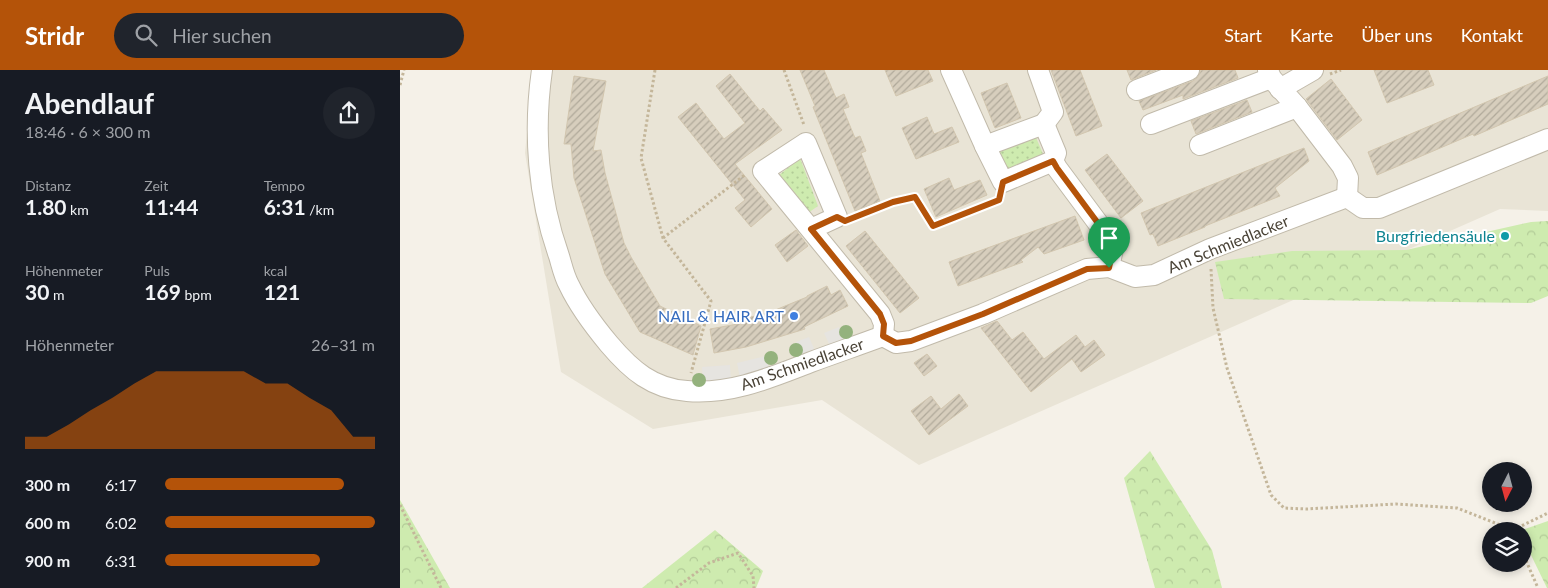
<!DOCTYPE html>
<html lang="de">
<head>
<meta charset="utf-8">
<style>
  :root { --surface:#171b24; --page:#20242c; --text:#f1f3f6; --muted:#9ea1a6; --accent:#b45309 }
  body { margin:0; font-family:Lato,sans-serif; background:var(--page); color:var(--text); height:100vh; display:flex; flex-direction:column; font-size:19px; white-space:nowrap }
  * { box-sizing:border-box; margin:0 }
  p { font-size:16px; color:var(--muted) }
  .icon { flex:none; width:28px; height:28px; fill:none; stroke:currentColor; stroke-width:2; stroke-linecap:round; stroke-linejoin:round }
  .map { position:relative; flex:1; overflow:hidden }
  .sheet { display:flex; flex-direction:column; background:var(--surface); width:400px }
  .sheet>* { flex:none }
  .needle { width:32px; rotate:186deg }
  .fabs { position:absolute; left:1082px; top:392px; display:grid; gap:10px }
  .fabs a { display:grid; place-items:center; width:50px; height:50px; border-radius:50%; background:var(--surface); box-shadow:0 2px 8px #0003; font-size:25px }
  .pin { position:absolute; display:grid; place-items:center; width:42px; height:42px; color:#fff; margin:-51px -21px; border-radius:50% 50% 50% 0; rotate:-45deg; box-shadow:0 0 5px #0007 }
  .pin .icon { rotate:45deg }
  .round { display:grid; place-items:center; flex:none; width:52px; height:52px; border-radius:26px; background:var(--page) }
  .headline { display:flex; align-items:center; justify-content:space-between; height:85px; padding:0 25px }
  h1 { font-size:28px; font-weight:700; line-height:38px }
  .stats { display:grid; grid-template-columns:repeat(3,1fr); gap:8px; height:85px; padding:5px 25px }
  .stats div { display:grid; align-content:center }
  .stats b { font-size:21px; font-weight:700 }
  .stats small { font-size:14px; font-weight:400 }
  .stats p { font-size:14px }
  .chart { height:140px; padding:10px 25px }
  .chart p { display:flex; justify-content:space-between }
  .chart svg { width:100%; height:90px; margin-top:5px; fill:var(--accent); opacity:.7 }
  ul { padding:0 25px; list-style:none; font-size:16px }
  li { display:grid; grid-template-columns:80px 60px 1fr; align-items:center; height:38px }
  li i { height:12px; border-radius:6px; background:var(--accent) }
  header { display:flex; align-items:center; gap:30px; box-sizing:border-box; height:70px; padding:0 25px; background:var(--accent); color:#fff }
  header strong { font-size:24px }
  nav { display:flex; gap:28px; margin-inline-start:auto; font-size:18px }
  .search { width:350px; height:45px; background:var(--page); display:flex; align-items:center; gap:12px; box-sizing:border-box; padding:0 18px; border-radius:28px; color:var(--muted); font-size:19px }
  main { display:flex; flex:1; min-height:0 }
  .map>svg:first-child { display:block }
  .residential { fill:#e9e4d6 }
  .grass { fill:url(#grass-dots) }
  .forest { fill:url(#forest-crowns) }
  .parking { fill:#e6e4e0 }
  .building { fill:url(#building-hatch); stroke:#d2c6af }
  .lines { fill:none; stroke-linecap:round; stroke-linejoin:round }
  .minor-casing { stroke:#c1baaa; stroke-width:22 }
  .path { stroke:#c4b69a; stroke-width:3; stroke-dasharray:2.5 2.5; stroke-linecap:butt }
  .minor { stroke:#fff; stroke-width:20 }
  .tree { fill:#94b27d }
  .route-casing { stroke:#fff; stroke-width:10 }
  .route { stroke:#b45309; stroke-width:6 }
  .culture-dot { fill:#0f9aa8; stroke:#fff; stroke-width:2 }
  .shop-dot { fill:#3f7fe0; stroke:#fff; stroke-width:2 }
  .labels { text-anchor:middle; stroke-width:4; stroke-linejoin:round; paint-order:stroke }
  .culture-label { font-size:16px; fill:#0d838f; stroke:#fff; text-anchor:end }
  .street-label { font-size:16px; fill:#494236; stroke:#fff }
  .shop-label { font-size:16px; fill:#366cbe; stroke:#fff; text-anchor:end }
</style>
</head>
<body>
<header>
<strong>Stridr</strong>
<div class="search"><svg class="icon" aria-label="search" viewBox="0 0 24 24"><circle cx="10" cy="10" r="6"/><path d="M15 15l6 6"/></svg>Hier suchen</div>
<nav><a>Start</a><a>Karte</a><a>Über uns</a><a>Kontakt</a></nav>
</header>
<main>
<section class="sheet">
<div class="headline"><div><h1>Abendlauf</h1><p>18:46 · 6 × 300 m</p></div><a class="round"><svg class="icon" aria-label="share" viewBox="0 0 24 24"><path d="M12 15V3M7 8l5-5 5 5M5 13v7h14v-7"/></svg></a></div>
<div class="stats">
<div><p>Distanz</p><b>1.80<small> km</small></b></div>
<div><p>Zeit</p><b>11:44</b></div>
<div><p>Tempo</p><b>6:31<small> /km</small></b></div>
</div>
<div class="stats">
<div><p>Höhenmeter</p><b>30<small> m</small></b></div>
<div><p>Puls</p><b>169<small> bpm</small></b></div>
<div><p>kcal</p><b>121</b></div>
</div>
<div class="chart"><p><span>Höhenmeter</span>26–31 m</p>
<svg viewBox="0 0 160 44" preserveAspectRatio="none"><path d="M0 44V38L10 38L20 32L30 25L40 19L50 12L60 6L70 6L80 6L90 6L100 6L110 12L120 12L130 19L140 25L150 38L160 38V44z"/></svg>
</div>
<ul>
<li><b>300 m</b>6:17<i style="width:85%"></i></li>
<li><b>600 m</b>6:02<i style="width:100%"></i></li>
<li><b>900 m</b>6:31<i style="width:74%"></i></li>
</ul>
</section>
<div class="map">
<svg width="1148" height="518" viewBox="0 0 1148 518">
  <defs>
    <pattern id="grass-dots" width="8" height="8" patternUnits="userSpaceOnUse" patternTransform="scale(1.25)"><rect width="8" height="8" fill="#ceebaf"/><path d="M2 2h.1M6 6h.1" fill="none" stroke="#b2cb97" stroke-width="1.8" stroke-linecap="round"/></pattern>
    <pattern id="forest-crowns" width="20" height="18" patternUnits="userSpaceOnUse" patternTransform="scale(1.25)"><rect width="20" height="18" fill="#ceebaf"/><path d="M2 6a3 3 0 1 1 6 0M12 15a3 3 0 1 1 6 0" fill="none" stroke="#b2cb97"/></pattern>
    <pattern id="building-hatch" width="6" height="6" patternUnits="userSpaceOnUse" patternTransform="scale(1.25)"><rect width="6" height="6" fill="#d7cebd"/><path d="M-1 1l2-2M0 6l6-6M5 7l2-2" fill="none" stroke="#b0a99a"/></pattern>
  </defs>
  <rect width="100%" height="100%" fill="#f5f1e8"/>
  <!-- residential -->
  <path class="residential" d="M133 0H1148V141L1100 139 519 395 422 330 253 359 161 302 125 83Z"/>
  <!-- grass -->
  <g class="grass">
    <path d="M635 65 643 84 607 100 599 81Z"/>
    <path d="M400 88 418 136 408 143 378 106Z"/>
  </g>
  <!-- forest -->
  <g class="forest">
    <path d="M1148 151V226L1131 233 824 229 815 192 892 181 1006 180 1131 152Z"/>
    <path d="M750 381 812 480 822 518H755L724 408Z"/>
    <path d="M0 430 50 518H0Z"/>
    <path d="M1148 451V518H1147L1131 485 1125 459Z"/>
    <path d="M315 460 363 501 356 518H242Z"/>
  </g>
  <!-- parking -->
  <g class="parking">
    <path d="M439 257 444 270 430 276 424 263Z"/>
    <path d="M409 267 415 281 402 286 396 272Z"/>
    <path d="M366 286 369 300 340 308 337 293Z"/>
    <path d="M330 295 331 309 303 312 302 297Z"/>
  </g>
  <!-- building -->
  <g class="building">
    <path d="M400 0H424L436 28 444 24 449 37 443 39 455 68 460 66 466 81 461 83 480 131 455 141 413 37 415 36Z"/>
    <path d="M485 0H528L533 11 496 26Z"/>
    <path d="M651 0H680L702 56 676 66Z"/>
    <path d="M727 0H756L731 10Z"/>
    <path d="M801 0H835L838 8 783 29V25L743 40 739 31 793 11 798 7Z"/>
    <path d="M974 0H1028L1034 15 987 33Z"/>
    <path d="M330 4 360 41 363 38 382 60 335 94 372 139 351 157 335 138 345 130 278 47 296 33 324 69 345 53 316 16Z"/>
    <path d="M174 6 206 11 193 81 201 80 205 103 224 173 231 187 260 236 301 256 293 285 240 262 205 204 174 108 171 74H164Z"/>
    <path d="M1148 6V34L1074 66 1073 64 977 105 968 82Z"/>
    <path d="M931 9 962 50 937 70 906 29Z"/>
    <path d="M607 13 621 48 595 58 581 23Z"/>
    <path d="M847 30 852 42 796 64 791 51Z"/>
    <path d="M527 47 534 64 552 57 559 72 516 89 502 58Z"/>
    <path d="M904 78 909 91 875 118 880 126 805 156V157L758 176 753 164 750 165 741 143Z"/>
    <path d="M707 84 743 131 721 148 685 100Z"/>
    <path d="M549 108 554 120 580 110 587 125 536 147 524 119Z"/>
    <path d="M675 146 684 170 644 184 638 177 621 190 623 192 558 216 549 192Z"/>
    <path d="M396 160 408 176 387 192 375 175Z"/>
    <path d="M465 161 519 228 500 243 446 176Z"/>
    <path d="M427 216 431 225 440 220 448 236 404 257 405 259 346 277 314 283 310 259 343 253 342 249 368 243 407 227V226Z"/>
    <path d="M597 251 612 270 623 262 644 289 676 265 685 277 694 270 705 285 681 302 672 289 631 322 581 258Z"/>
    <path d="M527 284 537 296 524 306 514 293Z"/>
    <path d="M559 324 568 336 529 365 511 341 531 326 541 339Z"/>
  </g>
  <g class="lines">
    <defs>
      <g id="minor">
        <path d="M142 0C133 62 138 127 159 186 162 196 164 206 169 215 179 236 194 256 209 274 231 300 253 319 287 321 331 325 372 307 411 292 435 283 459 275 483 266L496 273 511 271 583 244 687 199 709 197 735 207 754 205 810 179 947 127 963 138H979L1148 69"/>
        <path d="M551 0 585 76"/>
        <path d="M638 0 653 42 644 54"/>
        <path d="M868 0 871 8 897 37 942 96 948 108 947 127"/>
        <path d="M880 19 913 0"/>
        <path d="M737 20 789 0"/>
        <path d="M751 54 871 8"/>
        <path d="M800 75 897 37"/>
        <path d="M653 91 603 112 585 76 644 54 656 83 653 91 657 98 709 168 713 179 709 197"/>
        <path d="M411 159 437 147 406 73 363 101 480 244 484 254 483 266"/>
      </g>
    </defs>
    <!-- minor casing -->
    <use href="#minor" class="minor-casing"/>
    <!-- path -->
    <g class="path">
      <path d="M255 0 241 88 263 168 311 231 291 303"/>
      <path d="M384 0 404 55"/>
      <path d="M930 4 941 0"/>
      <path d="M0 15 4 0"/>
      <path d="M454 148 493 132 515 127 533 156 599 130"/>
      <path d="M263 168 346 104"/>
      <path d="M811 199 813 238 827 298 871 425 884 438 906 439 996 434 1057 438 1113 460"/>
      <path d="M0 435 41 518"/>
      <path d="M1113 460 1148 443"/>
      <path d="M1124 486 1138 518"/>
      <path d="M276 518 309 493 338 483 353 506 354 518"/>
    </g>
    <!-- minor -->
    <use href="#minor" class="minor"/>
  </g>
  <!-- trees -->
  <g class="tree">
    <circle cx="446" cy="262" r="7"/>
    <circle cx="396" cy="280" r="7"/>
    <circle cx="371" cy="288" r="7"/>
    <circle cx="299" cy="310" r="7"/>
  </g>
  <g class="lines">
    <defs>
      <path id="route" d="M653 91 657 98 709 168 713 179 709 198 687 199 583 244 511 271 496 273 483 266 484 254 480 244 411 159 437 147 445 151 493 132 515 127 533 156 599 130 603 112Z"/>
    </defs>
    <!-- route casing -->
    <use href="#route" class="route-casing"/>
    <!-- route -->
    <use href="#route" class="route"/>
  </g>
  <!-- markers -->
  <circle class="culture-dot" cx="1105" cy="166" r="5"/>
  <circle class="shop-dot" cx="394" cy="246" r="5"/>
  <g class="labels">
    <!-- culture labels -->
    <g class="culture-label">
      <text x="1095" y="172">Burgfriedensäule</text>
    </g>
    <!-- street labels -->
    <g class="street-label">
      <text transform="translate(828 174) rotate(-22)" y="6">Am Schmiedlacker</text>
      <text transform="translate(402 294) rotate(-19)" y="6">Am Schmiedlacker</text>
    </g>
    <!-- shop labels -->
    <g class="shop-label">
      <text x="384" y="252">NAIL &amp; HAIR ART</text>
    </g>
  </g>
</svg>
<div class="fabs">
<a><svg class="needle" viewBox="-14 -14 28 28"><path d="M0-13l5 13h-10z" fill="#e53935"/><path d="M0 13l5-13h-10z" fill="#9ea1a6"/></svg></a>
<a><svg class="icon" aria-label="layers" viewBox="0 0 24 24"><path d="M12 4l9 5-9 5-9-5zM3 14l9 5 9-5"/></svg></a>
</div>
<div class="pin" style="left:709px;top:198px;background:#1e9e55"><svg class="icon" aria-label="arrive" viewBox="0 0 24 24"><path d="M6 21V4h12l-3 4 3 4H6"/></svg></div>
</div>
</main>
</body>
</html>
